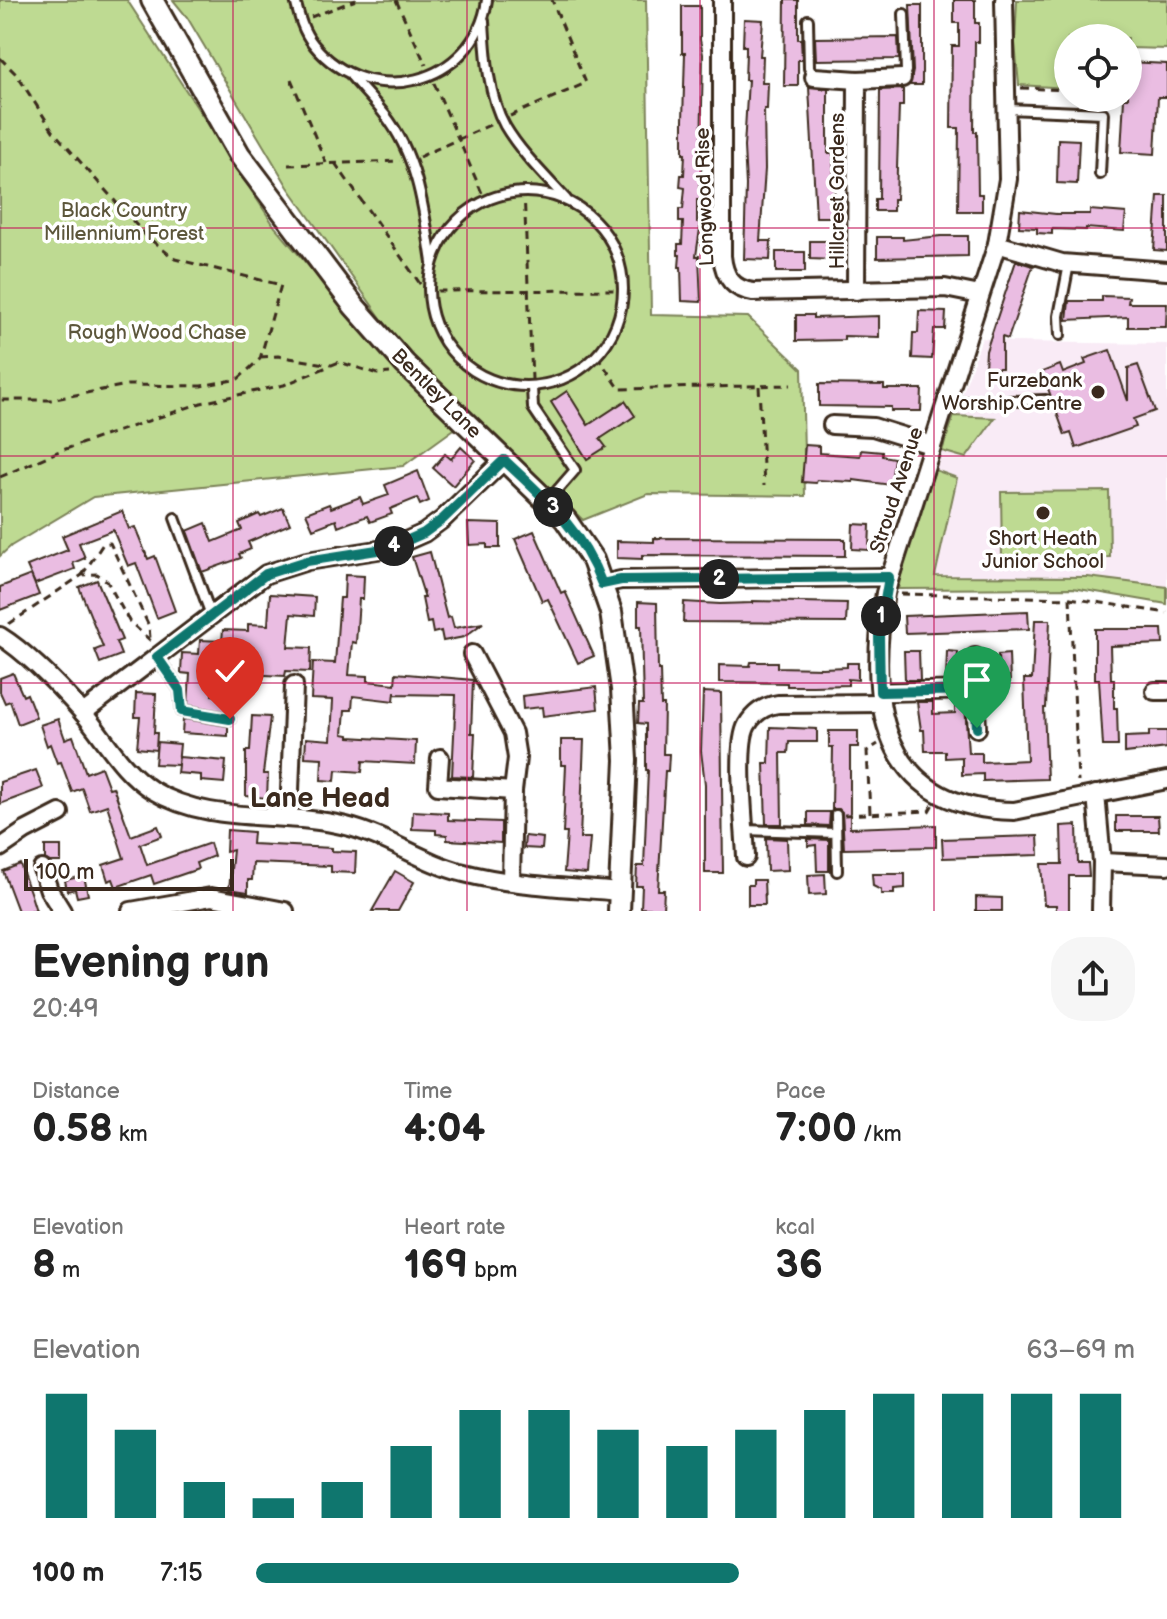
<!DOCTYPE html>
<html lang="en">
<head>
<meta charset="utf-8">
<style>
  :root { --surface:#fff; --page:#f6f6f6; --text:#222; --muted:#767676; --accent:#0f766e }
  body { margin:0; font-family:"Balsamiq Sans",sans-serif; background:var(--page); color:var(--text); height:100vh; display:flex; flex-direction:column; font-size:30px; white-space:nowrap }
  * { box-sizing:border-box; margin:0 }
  p { font-size:26px; color:var(--muted) }
  .icon { flex:none; width:44px; height:44px; fill:none; stroke:currentColor; stroke-width:2; stroke-linecap:round; stroke-linejoin:round }
  .map { position:relative; height:911px; overflow:hidden }
  .side { display:flex; flex-direction:column; background:var(--surface); flex:1 }
  .side>* { flex:none }
  .fabs { position:absolute; left:1054px; top:24px; display:grid; gap:16px }
  .fabs a { display:grid; place-items:center; width:88px; height:88px; border-radius:50%; background:var(--surface); box-shadow:0 4px 12px #0003; font-size:40px }
  .scale { position:absolute; left:24px; bottom:20px; width:210px; box-sizing:border-box; padding-left:8px; border:4px solid #3b2a1e; border-top:0; font-size:22px; line-height:28px; white-space:nowrap; color:#3b2a1e; -webkit-text-stroke:6px #fff; paint-order:stroke }
  .pin { position:absolute; display:grid; place-items:center; width:68px; height:68px; color:#fff; margin:-82px -34px; border-radius:50% 50% 50% 0; rotate:-45deg; box-shadow:0 0 8px #0007 }
  .pin .icon { rotate:45deg }
  .km { position:absolute; width:40px; height:40px; margin:-20px; border-radius:50%; background:#222; color:#fff; font-size:22px; line-height:40px; text-align:center }
  .round { display:grid; place-items:center; flex:none; width:84px; height:84px; border-radius:32px; background:var(--page) }
  .summary { display:flex; align-items:center; justify-content:space-between; height:136px; padding:0 32px }
  h1 { font-size:44px; font-weight:600; line-height:60px }
  .figures { display:grid; grid-template-columns:repeat(3,1fr); gap:12px; height:136px; padding:8px 32px }
  .figures div { display:grid; align-content:center }
  .figures b { font-size:40px; font-weight:600 }
  .figures small { font-size:22px; font-weight:400 }
  .figures p { font-size:22px }
  .chart { height:224px; padding:16px 32px }
  .chart p { display:flex; justify-content:space-between }
  .chart svg { width:100%; height:144px; margin-top:8px; stroke:var(--accent); stroke-width:6 }
  ul { padding:0 32px; list-style:none; font-size:26px }
  li { display:grid; grid-template-columns:128px 96px 1fr; align-items:center; height:60px }
  li i { height:20px; border-radius:10px; background:var(--accent) }
  .map>svg:first-child { display:block }
  .built { fill:#f9ebf6 }
  .green { fill:#beda92; stroke:#7c8258; stroke-width:2 }
  .building { fill:#eabde2; stroke:#3b2a1e; stroke-width:2 }
  .lines { fill:none; stroke-linecap:round; stroke-linejoin:round }
  .service-casing { stroke:#3b2a1e; stroke-width:14 }
  .minor-casing { stroke:#3b2a1e; stroke-width:22 }
  .tertiary-casing { stroke:#3b2a1e; stroke-width:26 }
  .path { stroke:#3b2a1e; stroke-width:3; stroke-dasharray:8 6; stroke-linecap:butt }
  .service { stroke:#fff; stroke-width:8 }
  .minor { stroke:#fff; stroke-width:16 }
  .tertiary { stroke:#fff; stroke-width:20 }
  .route-casing { stroke:#fff; stroke-width:16 }
  .route { stroke:#0f766e; stroke-width:10 }
  .grid { fill:none; stroke:#c2185b; stroke-width:2; stroke-opacity:0.55 }
  .poi-dot { fill:#3b2a1e; stroke:#fff; stroke-width:3 }
  .labels { text-anchor:middle; stroke-width:7; stroke-linejoin:round; paint-order:stroke }
  .street-label { font-size:20px; fill:#3b2a1e; stroke:#fff }
  .park-label { font-size:20px; fill:#5c563b; stroke:#fff }
  .poi-label { font-size:20px; fill:#3b2a1e; stroke:#fff; text-anchor:end }
  .district-label { font-size:28px; font-weight:bold; fill:#3b2a1e; stroke:#fff }
</style>
</head>
<body>
<div class="map">
<svg width="1167" height="911" viewBox="0 0 1167 911">
  <rect width="100%" height="100%" fill="#fff"/>
  <filter id="ink" filterUnits="userSpaceOnUse"><feTurbulence type="fractalNoise" baseFrequency=".0125" numOctaves="2"/><feDisplacementMap in="SourceGraphic" scale="16" xChannelSelector="R" yChannelSelector="G"/><feConvolveMatrix kernelMatrix="1 2 1 2 8 2 1 2 1" color-interpolation-filters="sRGB"/></filter>
  <g filter="url(#ink)">
    <!-- built -->
    <path class="built" d="M982 338 1011 342 1167 344V604L1073 588 898 589 905 557Z"/>
    <!-- green -->
    <g class="green">
      <path d="M0 0H127L275 227 403 376 457 427 403 466 93 497 11 546 0 556Z"/>
      <path d="M173 0H646L651 315 748 317 802 369 805 496 648 494 583 520 403 349 288 187 187 17Z"/>
      <path d="M1017 0H1167V49L1128 48V38H1068V88L1019 85 1015 43Z"/>
      <path d="M954 416 995 418 966 458 942 451Z"/>
      <path d="M935 470 957 478 935 576 1088 577 1167 587V604L1073 588 898 589 905 557Z"/>
      <path d="M1109 491 1110 557 1002 558 1001 492Z"/>
    </g>
    <!-- building -->
    <g class="building">
      <path d="M785 0H798V39H801L802 60H798V86H784Z"/>
      <path d="M954 0H975V23H979V42H975L974 132H977L978 194H982V211H958L959 128H951L952 46H959V23H954Z"/>
      <path d="M910 5H922V85H910L913 71Z"/>
      <path d="M682 6H700V40L703 54 701 155H703L699 188H702V200H697V222H701L696 256H699L701 302 682 301 681 267H679L680 255H678V244H682L683 222H679V209H683L685 188 680 187 681 175H684L685 154H683V120L685 53H682Z"/>
      <path d="M744 19 763 20 760 56H763L762 83H768L767 109H764L765 169 760 241H771L770 260 744 259 746 185 744 147 748 80H745L746 52V46H743Z"/>
      <path d="M898 37 899 59 816 60 815 38Z"/>
      <path d="M1128 62 1167 64V97H1158L1155 154 1121 152 1124 98H1128Z"/>
      <path d="M809 87 828 89V153H833L835 217H816Z"/>
      <path d="M903 89V106H899L896 199H893V211H875V199H879L880 90Z"/>
      <path d="M1058 139 1079 140 1077 184 1057 183Z"/>
      <path d="M1158 196H1167V251L1154 250Z"/>
      <path d="M1020 210 1056 214H1090V210L1126 213 1124 231 1086 228V230L1052 229V234L1037 233V228L1019 227Z"/>
      <path d="M941 236H968V256L877 258V237H903V240Z"/>
      <path d="M810 241H834L835 260 810 259Z"/>
      <rect x="776" y="252" width="29" height="20"/>
      <path d="M1016 261 1033 266 1008 339 1002 337V368H985L986 351Z"/>
      <path d="M1102 296 1129 297 1128 303H1167L1166 327H1128V317L1067 320 1069 301H1102Z"/>
      <path d="M919 311 946 312 945 329H934L932 359 912 358 913 333H918Z"/>
      <path d="M796 315H813V318L879 316V337L844 336V340L796 341Z"/>
      <path d="M1110 350 1128 401V368L1138 365 1155 411 1133 419 1136 427 1076 448 1071 433 1065 435 1042 372 1060 365 1063 373 1086 364 1084 359Z"/>
      <path d="M819 384 884 385V389H922L921 411H891V407L819 406Z"/>
      <path d="M567 391 588 425 625 401 635 416 600 439 606 447 587 459 551 402Z"/>
      <path d="M805 445 819 446V453L860 456 861 450 882 452V456L894 458 891 485 853 480V482L817 480 816 483 802 482Z"/>
      <path d="M461 447 475 460 453 486 433 468 445 454 451 459Z"/>
      <path d="M418 471 429 501 420 505 417 498 390 509 392 514 370 522 367 516 338 527 336 520 313 529 306 513 329 504 331 508 360 497 363 504 389 495 385 485Z"/>
      <path d="M283 508 290 524 248 542 251 549 239 554 241 558 202 572 187 531 206 523 213 542 242 530 239 523 259 514 261 517Z"/>
      <path d="M122 511 129 529 135 527 148 559 155 556 175 611 157 618 136 563 128 566 113 530 79 543 85 558 73 563 75 569 35 584 27 566 68 550 62 536Z"/>
      <path d="M468 523 500 524V548H487V544L469 545Z"/>
      <path d="M853 524 870 525 869 550 852 549Z"/>
      <path d="M534 531 561 593 565 591 594 656 578 663 548 599 542 601 515 539Z"/>
      <path d="M654 538 845 539V556L642 555V559L617 558V541L654 542Z"/>
      <path d="M430 552 447 618 451 617 454 628 483 623 464 637 443 641 441 631 433 633 431 622 427 623 422 598H425L412 557Z"/>
      <path d="M31 575 39 595 0 610V587Z"/>
      <path d="M345 575 364 576 363 599H359L356 643 352 642 349 675 368 676V681L395 684 396 673 473 680 471 733H475L473 777 452 776 456 695 395 694V691L394 701 353 696 352 710H345L343 734 349 735V737L416 741 415 764 363 761 362 772 336 770 335 781 321 780 322 758 305 757 306 738 331 740 333 700 311 699 313 662 335 663 340 598H344Z"/>
      <path d="M97 580 122 640 116 642 121 655 100 663 95 650 103 647 79 587Z"/>
      <path d="M270 594 315 597 314 616 291 614 288 647 311 648 310 672 286 671 285 676 243 674 244 661 214 659 212 695 229 697 228 712 188 705 190 674 181 673 182 653 199 654 200 640 222 641 223 630 248 631V624L268 625Z"/>
      <path d="M752 601 847 603 846 623 683 622 684 602 720 604 752 603Z"/>
      <path d="M638 602 657 603 658 670H660L661 705H664L663 754H669L668 771H665L658 890H664L663 909 641 908 642 886H636L637 866H644L648 770H646V724L638 723 639 704H643L641 626H638Z"/>
      <path d="M1028 611 1029 629 905 633 904 616Z"/>
      <path d="M1035 620H1050L1046 708H1044L1047 779 983 781V774L962 775V757L945 758V751H925L924 730H921L917 702H933V714L955 713V703H965L968 753H982V762L1027 760 1024 679H1032Z"/>
      <path d="M1095 629H1162L1163 644 1110 646 1111 679H1114V708H1117L1118 746H1103L1099 679H1095Z"/>
      <path d="M904 651H919L920 680H905Z"/>
      <path d="M947 651 958 652 957 679 946 680Z"/>
      <path d="M1009 654 1010 682H999L998 655Z"/>
      <path d="M751 662H777V667L822 668 847 667V663H858V680L848 679V685L813 686H787V683L719 682V665L750 666Z"/>
      <path d="M13 673 23 696 27 694 36 717 18 724 10 701 5 703 0 692V678Z"/>
      <path d="M596 687 598 709 543 716 542 707 523 709 522 696Z"/>
      <path d="M703 692 721 693 723 873H705V784L701 751Z"/>
      <path d="M136 693 156 694 154 733H157L156 750 137 748 140 717H135Z"/>
      <path d="M252 716 270 717 263 774H268L267 798 246 796V751H250Z"/>
      <path d="M58 719 65 739 73 736 86 773 101 767 109 788 113 787 131 836 158 826 162 836 140 844 147 865 210 843 214 856 196 863 198 869 154 884 151 875 116 887 113 879 108 881 103 865 124 858 107 805 90 811 82 788 72 792 61 762 57 763 50 744 47 746 40 725Z"/>
      <path d="M186 719 228 726V736L182 733 183 720Z"/>
      <path d="M770 727 817 729V742H789L788 753H781L782 824H766L764 763H769Z"/>
      <path d="M829 731H858V747H850V828L936 825V847L844 849 842 812 839 809H832L833 747H829Z"/>
      <path d="M1149 731H1167V748L1125 753V737L1149 736Z"/>
      <path d="M561 740H584L580 838H590L587 874 564 872 567 833H563L566 765H561Z"/>
      <path d="M157 742 180 744 178 765 155 764Z"/>
      <path d="M179 757 226 761 224 783 201 781V775L177 773Z"/>
      <path d="M36 770 43 788 0 804V782Z"/>
      <path d="M413 811 448 813V820L501 822V843L447 840V835L436 834V830L412 829Z"/>
      <path d="M808 812H830L829 826 808 825Z"/>
      <path d="M1116 816H1158L1159 831H1116Z"/>
      <path d="M1077 825 1078 863H1088L1089 876H1069V911H1056V905H1044L1041 864H1062L1061 826Z"/>
      <path d="M227 830 253 832 252 844 332 848V851L356 852 355 873 331 872V866L253 863 252 880H248V892L229 889 233 850 226 852Z"/>
      <path d="M525 836 543 838 542 849 524 848Z"/>
      <path d="M1038 836 1039 855 943 858 942 839Z"/>
      <path d="M766 838 787 839 788 870 767 871Z"/>
      <path d="M808 839 829 840V871H817L816 845 808 846Z"/>
      <path d="M45 846H61V862H50L45 859Z"/>
      <path d="M20 864 31 895 36 911H18L3 871Z"/>
      <path d="M395 871 414 882 398 911H372Z"/>
      <path d="M825 874 826 894 809 895 808 875Z"/>
      <path d="M872 874H905V888L894 889V894H881V890L873 886Z"/>
      <path d="M84 876 88 895 77 897 75 889 67 891 65 880Z"/>
      <path d="M753 880H764L765 905H748V885H753Z"/>
      <path d="M976 897 1002 898V911H976Z"/>
    </g>
    <g class="lines">
      <defs>
        <g id="service">
          <path d="M295 0C299 16 303 32 314 45 367 111 475 86 487 0"/>
          <path d="M808 20 809 68 814 77"/>
          <path d="M484 21C486 56 488 95 505 126 521 153 545 176 566 199"/>
          <path d="M352 77C363 90 375 102 385 115 418 157 424 210 432 262"/>
          <path d="M902 78 906 71 904 14"/>
          <path d="M1007 109 1103 113 1100 174"/>
          <circle cx="526" cy="289" r="97"/>
          <path d="M1060 335 1059 316 1069 264"/>
          <path d="M532 387 533 408 575 470 548 501"/>
          <path d="M946 403 1046 400"/>
          <path d="M175 518 211 615"/>
          <path d="M157 657 180 690 182 711 230 719"/>
          <path d="M836 815 837 871"/>
          <path d="M745 830 836 833"/>
        </g>
        <g id="minor">
          <path d="M722 0V256C724 276 732 289 753 292L945 288 980 295"/>
          <path d="M1004 0 1008 179 997 244 885 593C866 701 880 809 1014 811L1167 780"/>
          <path d="M814 77 858 80"/>
          <path d="M997 244 1062 263 1167 271"/>
          <path d="M856 291 857 80 902 78"/>
          <path d="M832 425 873 427 931 445"/>
          <path d="M602 584 621 580 889 577"/>
          <path d="M0 636C29 654 61 688 84 714 106 740 123 772 152 790 211 826 281 810 346 826 387 836 423 863 464 873 514 886 569 887 620 892"/>
          <path d="M472 654 513 733 517 758 513 791 511 881"/>
          <path d="M975 657V690"/>
          <path d="M1155 691H1167"/>
          <path d="M880 692 975 690 977 728"/>
          <path d="M83 713 266 574 307 561 390 548 424 533 443 519 504 460"/>
          <path d="M440 758 438 786 513 791"/>
          <path d="M1096 794 1102 862 1101 911"/>
          <path d="M289 817 294 685"/>
          <path d="M0 848 25 831 60 813"/>
          <path d="M746 857C745 828 735 746 747 725 754 713 765 706 778 704L881 703"/>
          <path d="M1102 862 1167 865"/>
          <path d="M42 869 49 890 62 911"/>
          <path d="M131 911 211 897 285 911"/>
        </g>
        <path id="tertiary" d="M152 0 239 154 354 306 405 364 565 519 593 560 611 612 622 689 626 760 619 911"/>
      </defs>
      <!-- service casing -->
      <use href="#service" class="service-casing"/>
      <!-- minor casing -->
      <use href="#minor" class="minor-casing"/>
      <!-- tertiary casing -->
      <use href="#tertiary" class="tertiary-casing"/>
      <!-- path -->
      <g class="path">
        <path d="M396 0 426 65"/>
        <path d="M311 17 356 0"/>
        <path d="M0 58 17 75 53 131 146 236 175 259 281 285 260 359 238 379 201 386 127 385 50 400H0"/>
        <path d="M291 79 326 163"/>
        <path d="M434 83 485 200"/>
        <path d="M1021 88 1068 90"/>
        <path d="M510 116 586 83 552 0"/>
        <path d="M419 157 492 124"/>
        <path d="M335 163 423 288 429 291 624 290"/>
        <path d="M288 165 400 161"/>
        <path d="M524 191 532 379"/>
        <path d="M597 356 620 389 791 385"/>
        <path d="M260 357 278 356 331 365"/>
        <path d="M759 386 764 486"/>
        <path d="M0 477 57 452 201 403 284 385 339 362 378 374 390 373"/>
        <path d="M82 575 103 544 110 543 149 626 150 638"/>
        <path d="M901 594 1070 598 1078 782"/>
        <path d="M1070 598 1167 613"/>
        <path d="M9 624 82 575 97 574 107 581 129 621 152 642"/>
        <path d="M870 813 867 751 878 744"/>
        <path d="M844 815 929 811 933 804"/>
      </g>
      <!-- service -->
      <use href="#service" class="service"/>
      <!-- minor -->
      <use href="#minor" class="minor"/>
      <!-- tertiary -->
      <use href="#tertiary" class="tertiary"/>
    </g>
  </g>
  <g class="lines" filter="url(#ink)">
    <defs>
      <path id="route" d="M230 719 182 711 180 690 157 657 266 574 307 561 390 548 424 533 443 519 504 460C546 499 581 529 602 584L621 580 889 577 879 635 880 692 975 690 977 728"/>
    </defs>
    <!-- route casing -->
    <use href="#route" class="route-casing"/>
    <!-- route -->
    <use href="#route" class="route"/>
  </g>
  <!-- grid -->
  <path class="grid" d="M233 0V911M467 0V911M700 0V911M934 0V911M0 228H1167M0 456H1167M0 683H1167"/>
  <!-- markers -->
  <g class="poi-dot">
    <circle cx="1098" cy="392" r="8"/>
    <circle cx="1043" cy="513" r="8"/>
  </g>
  <g class="labels">
    <!-- street labels -->
    <g class="street-label">
      <text transform="translate(837 191) rotate(-90)" y="7">Hillcrest Gardens</text>
      <text transform="translate(704 197) rotate(-92)" y="7">Longwood Rise</text>
      <text transform="translate(437 393) rotate(45)" y="7">Bentley Lane</text>
      <text transform="translate(896 490) rotate(-72)" y="7">Stroud Avenue</text>
    </g>
    <!-- park labels -->
    <g class="park-label">
      <text x="124" y="217">Black Country<tspan x="124" dy="23">Millennium Forest</tspan></text>
      <text x="157" y="339">Rough Wood Chase</text>
    </g>
    <!-- poi labels -->
    <g class="poi-label">
      <text x="1082" y="387">Furzebank<tspan x="1082" dy="23">Worship Centre</tspan></text>
      <text x="1043" y="545" text-anchor="middle">Short Heath<tspan x="1043" dy="23">Junior School</tspan></text>
    </g>
    <!-- district labels -->
    <g class="district-label">
      <text x="320" y="807">Lane Head</text>
    </g>
  </g>
</svg>
<div class="fabs">
<a><svg class="icon" aria-label="locate" viewBox="0 0 24 24"><circle cx="12" cy="12" r="6"/><path d="M12 2v4M12 18v4M2 12h4M18 12h4"/></svg></a>
</div>
<div class="scale">100 m</div>
<div class="pin" style="left:977px;top:728px;background:#1e9e55"><svg class="icon" aria-label="arrive" viewBox="0 0 24 24"><path d="M6 21V4h12l-3 4 3 4H6"/></svg></div>
<div class="pin" style="left:230px;top:719px;background:#d93025"><svg class="icon" aria-label="check" viewBox="0 0 24 24"><path d="M5 12l5 5 9-10"/></svg></div>
<b class="km" style="left:881px;top:616px">1</b>
<b class="km" style="left:719px;top:579px">2</b>
<b class="km" style="left:553px;top:507px">3</b>
<b class="km" style="left:394px;top:546px">4</b>
</div>
<section class="side">
<div class="summary"><div><h1>Evening run</h1><p>20:49</p></div><a class="round"><svg class="icon" aria-label="share" viewBox="0 0 24 24"><path d="M12 15V3M7 8l5-5 5 5M5 13v7h14v-7"/></svg></a></div>
<div class="figures">
<div><p>Distance</p><b>0.58<small> km</small></b></div>
<div><p>Time</p><b>4:04</b></div>
<div><p>Pace</p><b>7:00<small> /km</small></b></div>
</div>
<div class="figures">
<div><p>Elevation</p><b>8<small> m</small></b></div>
<div><p>Heart rate</p><b>169<small> bpm</small></b></div>
<div><p>kcal</p><b>36</b></div>
</div>
<div class="chart"><p><span>Elevation</span>63–69 m</p>
<svg viewBox="0 0 160 44" preserveAspectRatio="none"><path d="M5 44V6M15 44V17M25 44V33M35 44V38M45 44V33M55 44V22M65 44V11M75 44V11M85 44V17M95 44V22M105 44V17M115 44V11M125 44V6M135 44V6M145 44V6M155 44V6"/></svg>
</div>
<ul>
<li><b>100 m</b>7:15<i style="width:55%"></i></li>
</ul>
</section>
</body>
</html>
